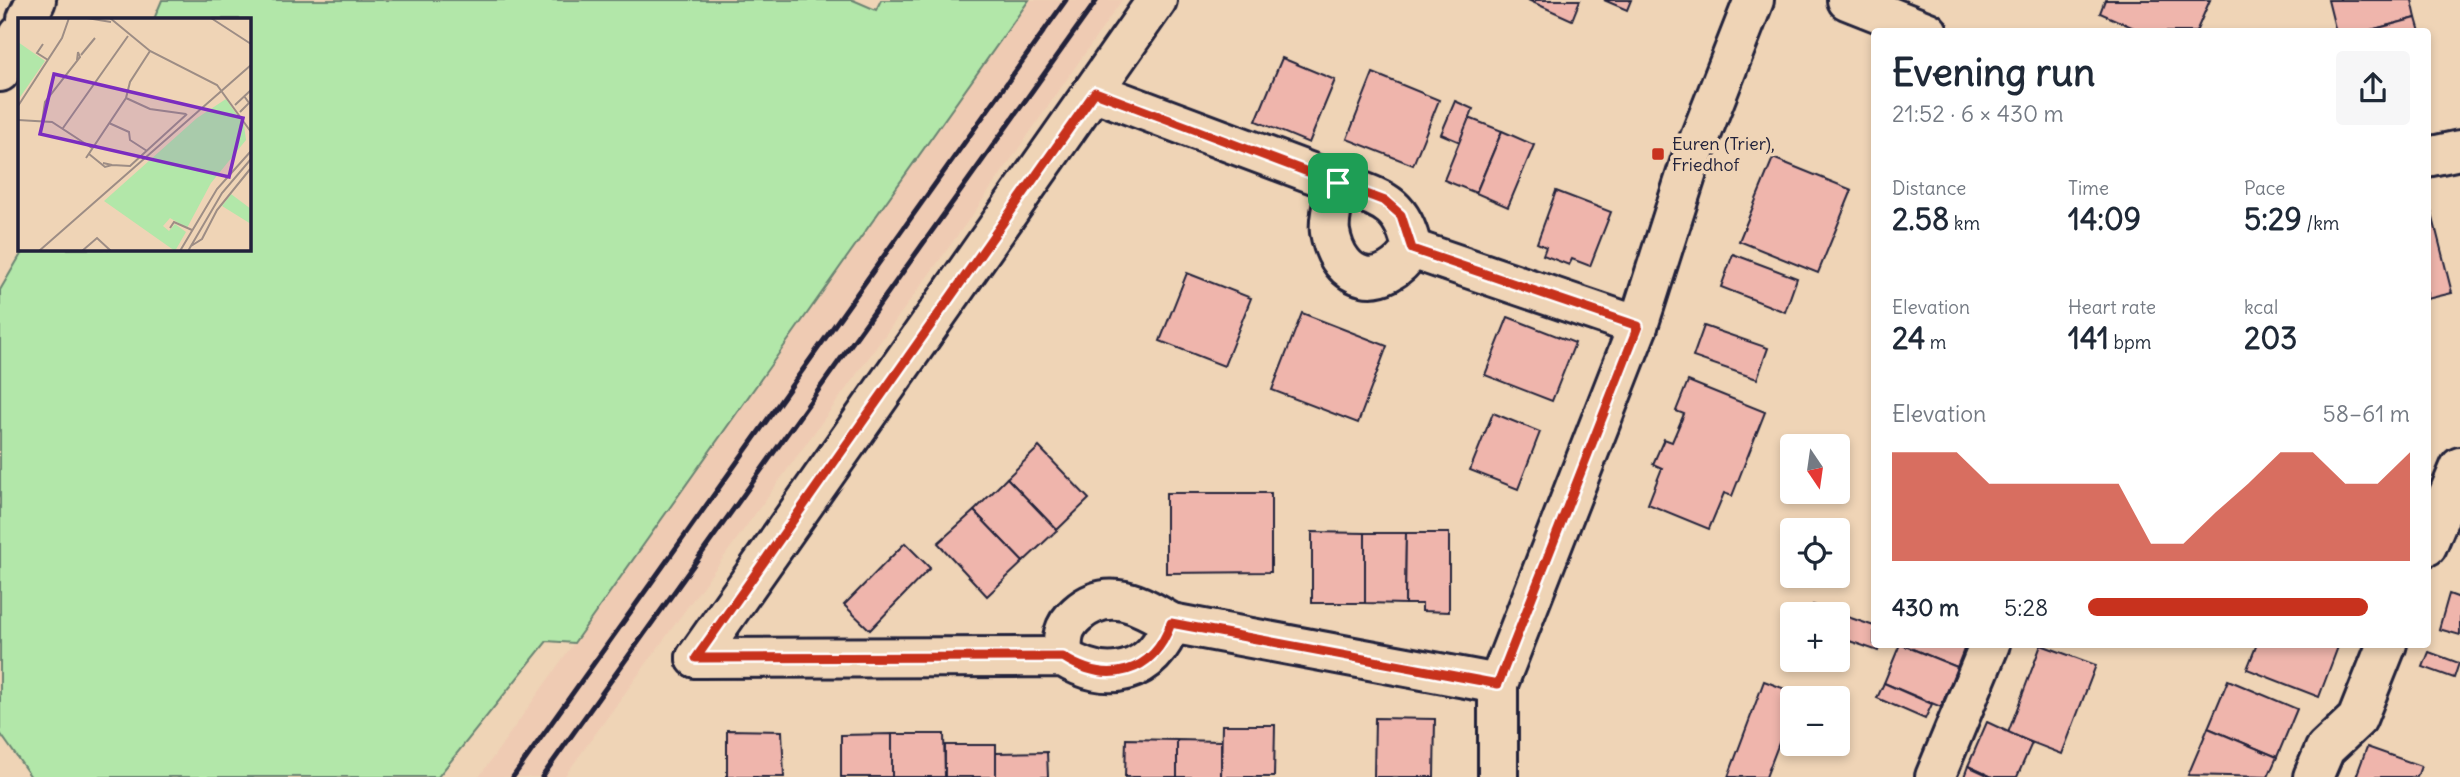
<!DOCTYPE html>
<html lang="en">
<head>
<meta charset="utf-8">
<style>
  :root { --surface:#fff; --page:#f6f6f7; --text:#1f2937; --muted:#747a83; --accent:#c8321e }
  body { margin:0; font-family:Delius,sans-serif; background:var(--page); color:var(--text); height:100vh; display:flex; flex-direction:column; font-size:26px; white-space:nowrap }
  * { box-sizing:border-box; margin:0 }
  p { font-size:23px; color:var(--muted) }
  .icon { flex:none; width:38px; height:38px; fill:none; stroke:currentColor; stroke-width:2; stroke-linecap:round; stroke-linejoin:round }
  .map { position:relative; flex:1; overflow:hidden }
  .side { position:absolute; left:1871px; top:28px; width:560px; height:620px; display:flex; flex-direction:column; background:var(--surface); border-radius:7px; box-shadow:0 4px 10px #0003 }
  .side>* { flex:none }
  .needle { width:46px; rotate:167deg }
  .tools { position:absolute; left:1780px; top:434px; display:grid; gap:14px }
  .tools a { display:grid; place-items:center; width:70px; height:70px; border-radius:7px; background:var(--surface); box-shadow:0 4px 10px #0003; font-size:35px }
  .pin { position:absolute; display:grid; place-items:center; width:60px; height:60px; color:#fff; margin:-30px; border-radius:14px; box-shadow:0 4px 10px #0006 }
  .round { display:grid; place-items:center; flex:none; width:74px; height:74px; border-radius:7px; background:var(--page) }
  .summary { display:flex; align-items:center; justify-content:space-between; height:119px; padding:0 21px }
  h1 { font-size:38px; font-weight:700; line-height:52px }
  .figures { display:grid; grid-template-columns:repeat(3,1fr); gap:10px; height:119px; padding:7px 21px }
  .figures div { display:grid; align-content:center }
  .figures b { font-size:30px; font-weight:700 }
  .figures small { font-size:19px; font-weight:400 }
  .figures p { font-size:19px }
  .chart { height:196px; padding:14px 21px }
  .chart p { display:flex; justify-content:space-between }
  .chart svg { width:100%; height:126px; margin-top:7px; fill:var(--accent); opacity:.7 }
  ul { padding:0 21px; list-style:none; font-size:23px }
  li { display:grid; grid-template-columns:112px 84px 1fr; align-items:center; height:52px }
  li i { height:18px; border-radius:9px; background:var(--accent) }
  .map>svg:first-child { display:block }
  .built { fill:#efcbb3 }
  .grass { fill:#b2e7a9; stroke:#6a8472; stroke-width:2 }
  .building { fill:#efb5ac; stroke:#22223b; stroke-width:2 }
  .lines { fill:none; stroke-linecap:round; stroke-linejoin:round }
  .minor-casing { stroke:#22223b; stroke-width:44 }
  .major-casing { stroke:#22223b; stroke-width:44 }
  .minor { stroke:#efd4b6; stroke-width:38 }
  .major { stroke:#efd4b6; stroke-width:38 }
  .rail { stroke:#22223b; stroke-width:5 }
  .route-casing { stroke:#fff; stroke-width:14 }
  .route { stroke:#c8321e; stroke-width:9 }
  .poi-dot { fill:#c8321e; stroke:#efd4b6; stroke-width:2.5 }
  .labels { text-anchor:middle; stroke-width:7; stroke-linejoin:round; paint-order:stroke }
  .poi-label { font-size:18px; fill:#22223b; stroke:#efd4b6; text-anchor:start }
  .inset-road { fill:none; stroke:#9d8d85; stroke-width:2 }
  .view { fill:#7b2cbf; fill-opacity:0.15; stroke:#7b2cbf; stroke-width:3.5 }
  .inset-edge { fill:none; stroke:#22223b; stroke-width:3.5 }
</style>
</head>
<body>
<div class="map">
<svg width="2460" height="777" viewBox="0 0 2460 777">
  <rect width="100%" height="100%" fill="#efd4b6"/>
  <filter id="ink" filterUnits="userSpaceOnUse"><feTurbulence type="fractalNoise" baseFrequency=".0143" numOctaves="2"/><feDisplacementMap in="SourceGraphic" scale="14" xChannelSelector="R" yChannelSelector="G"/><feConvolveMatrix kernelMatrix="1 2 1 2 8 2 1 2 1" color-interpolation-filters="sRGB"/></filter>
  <g filter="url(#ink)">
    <!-- built -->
    <path class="built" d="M1029 0H1122L973 214 564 777H479Z"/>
    <!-- grass -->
    <path class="grass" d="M162 0H853L876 10 881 0H1029L574 643 547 641 438 777H31L0 733V290L24 249 248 248V19H154Z"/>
    <!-- building -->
    <g class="building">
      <path d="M1528 0H1580L1572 20Z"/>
      <path d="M1604 0H1631L1627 10Z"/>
      <path d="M2105 0H2210L2196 32H2143L2100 13Z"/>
      <path d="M2328 0H2412L2416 18 2363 32H2336Z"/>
      <path d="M2416 18 2420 32H2367V31Z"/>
      <path d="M1282 58 1335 80 1309 143 1256 121Z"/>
      <path d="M1373 73 1439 100 1413 165 1347 139Z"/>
      <path d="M1455 101 1473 109 1460 142 1441 134Z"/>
      <path d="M1469 118 1502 131 1476 193 1444 180Z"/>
      <path d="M1502 131 1534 145 1508 207 1476 193Z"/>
      <path d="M1773 158 1852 190 1818 273 1739 241Z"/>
      <path d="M1556 191 1611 212 1590 266 1572 259 1569 265 1543 255 1546 247 1537 243Z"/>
      <path d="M2431 210 2452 293 2427 299V211Z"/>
      <path d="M1733 254 1797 278 1785 312 1721 287Z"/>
      <path d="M1187 273 1251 298 1224 366 1160 341Z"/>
      <path d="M1302 313 1387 346 1358 423 1272 390Z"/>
      <path d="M1508 317 1575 343 1552 401 1485 375Z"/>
      <path d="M1704 326 1768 348 1757 379 1693 357Z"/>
      <path d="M1688 381 1765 412 1732 496 1724 493 1709 529 1648 504 1662 468 1653 464 1664 439 1672 442 1684 414 1676 411Z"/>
      <path d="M1493 413 1540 432 1518 489 1470 470Z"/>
      <path d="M1039 447 1089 499 1057 530 1007 478Z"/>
      <path d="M1007 478 1057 530 1023 562 974 511Z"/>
      <path d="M1166 493H1271V572L1166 573Z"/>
      <path d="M974 511 1023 562 987 596 938 543Z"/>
      <path d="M1312 532 1365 533V603H1312Z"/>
      <path d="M1365 533H1406L1405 604 1365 603Z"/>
      <path d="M1406 533H1449V612L1422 611V604H1405Z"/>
      <path d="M905 543 930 568 870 630 844 605Z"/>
      <path d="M2449 594 2460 598V635L2439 629Z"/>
      <path d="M1813 605 1874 626V644H1880L1878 651 1838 637V614H1810Z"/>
      <path d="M1900 644H1966L1957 667Z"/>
      <path d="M1900 644 1957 667 1941 707 1884 683Z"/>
      <path d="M2257 644H2339L2319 697 2247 669Z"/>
      <path d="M2041 645 2096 665 2062 754 2008 733Z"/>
      <path d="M2429 652 2459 663 2454 678 2423 667Z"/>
      <path d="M2228 680 2297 709 2277 757 2208 728Z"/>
      <path d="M1764 681 1798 694 1792 698V709L1766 777H1728Z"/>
      <path d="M1884 683 1932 704 1925 719 1877 698Z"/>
      <path d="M1375 718 1435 719 1434 777H1374Z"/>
      <path d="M1987 722 2032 743 2017 777H1992L1968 766Z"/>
      <path d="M1222 725H1275L1274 777H1221Z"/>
      <path d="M2208 728 2277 757 2268 777 2188 775Z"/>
      <path d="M727 730 782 731 784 777H727Z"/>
      <path d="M892 734V777H841V735Z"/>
      <path d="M892 734H944L945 777H892Z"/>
      <path d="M1126 739 1177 740V777H1125Z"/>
      <path d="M1177 740 1221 741V777H1177Z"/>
      <rect x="945" y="745" width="51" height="32"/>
      <path d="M2367 747 2421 766 2417 777H2356Z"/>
      <path d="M1047 752 1048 777H996V753Z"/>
      <path d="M1968 766 1992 777H1964Z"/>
    </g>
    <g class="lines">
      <defs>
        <g id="minor">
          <path d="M1847 0 1928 32"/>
          <path d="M1095 92 1338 183C1335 197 1328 218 1330 232 1339 283 1383 293 1412 249L1638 326"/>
          <path d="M2427 157 2460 150"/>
          <path d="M1338 183C1380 199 1402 201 1412 249"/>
          <path d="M2427 546 2460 467"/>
          <path d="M1063 657C1062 638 1062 627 1077 614 1108 586 1140 604 1171 623"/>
          <path d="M696 658 1063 657C1107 685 1153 675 1171 623L1498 684"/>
          <path d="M696 658 1157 0"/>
          <path d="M1498 777V684L1638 326 1690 163 1754 0"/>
          <path d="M1935 777 1990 644"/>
          <path d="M2313 777 2325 749 2357 719 2387 644"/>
        </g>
        <g id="major">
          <path d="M27 19 36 0"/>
          <path d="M0 72 19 35"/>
        </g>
      </defs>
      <!-- minor casing -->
      <use href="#minor" class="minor-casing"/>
      <!-- major casing -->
      <use href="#major" class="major-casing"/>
      <!-- minor -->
      <use href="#minor" class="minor"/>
      <!-- major -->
      <use href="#major" class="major"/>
      <!-- rail -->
      <g class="rail">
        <path d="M513 777 1066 0"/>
        <path d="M542 777 1097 0"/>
      </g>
    </g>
  </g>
  <g class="lines" filter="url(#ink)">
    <defs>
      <path id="route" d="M1095 92 1385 201 1401 215 1412 249 1638 326 1498 684 1171 623C1153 675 1107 685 1063 657L696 658Z"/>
    </defs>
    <!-- route casing -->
    <use href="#route" class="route-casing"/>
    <!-- route -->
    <use href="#route" class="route"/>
  </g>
  <!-- markers -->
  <rect class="poi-dot" x="1651" y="147" width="14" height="14" rx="3.5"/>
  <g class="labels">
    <!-- poi labels -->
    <g class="poi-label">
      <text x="1672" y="150">Euren (Trier),<tspan x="1672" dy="21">Friedhof</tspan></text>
    </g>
  </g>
  <!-- overview -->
  <g transform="translate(18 18)">
    <rect width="233" height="233" fill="#efd4b6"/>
    <path d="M208 81 226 107 228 122 193 165 169 210 152 200 145 208 151 213 157 206 168 214 157 233 86 183 179 100Z" fill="#b2e7a9"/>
    <path d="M213 176 233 191V206L204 188Z" fill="#b2e7a9"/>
    <path d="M0 24 27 43 0 82Z" fill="#b2e7a9"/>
    <path class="inset-road" d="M69 0 93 4M92 0 132 33 199 67 233 114M193 0 233 26M25 26 19 35 30 42M63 37 77 20M108 80 132 91 168 96M217 87 233 72M0 88 44 20 51 0M222 94 231 85 226 78M0 102 34 104 74 130M24 104 27 84 62 39 60 34 59 42M91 105 111 114 112 122 129 133M45 110 110 18M71 136 87 149 94 147 85 145M68 140 108 80 112 64 132 33M94 147 112 148 169 96M152 210 156 204 174 212M173 228 184 221 199 192 233 150M21 233 233 47M64 233 79 220 93 233M162 233 199 171 233 133M170 233 204 175 233 141"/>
    <path class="view" d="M36 56 225 100 211 159 22 116Z"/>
    <rect width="233" height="233" class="inset-edge"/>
  </g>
</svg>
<div class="tools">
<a><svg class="needle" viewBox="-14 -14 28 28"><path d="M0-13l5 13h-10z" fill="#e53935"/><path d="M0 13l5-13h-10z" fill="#747a83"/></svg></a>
<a><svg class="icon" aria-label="locate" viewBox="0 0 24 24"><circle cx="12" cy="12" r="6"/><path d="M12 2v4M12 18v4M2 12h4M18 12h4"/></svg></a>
<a>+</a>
<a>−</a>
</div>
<div class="pin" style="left:1338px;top:183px;background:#1e9e55"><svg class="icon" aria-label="arrive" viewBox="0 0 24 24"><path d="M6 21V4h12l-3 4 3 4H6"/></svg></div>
<section class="side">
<div class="summary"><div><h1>Evening run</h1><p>21:52 · 6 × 430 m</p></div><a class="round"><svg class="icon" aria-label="share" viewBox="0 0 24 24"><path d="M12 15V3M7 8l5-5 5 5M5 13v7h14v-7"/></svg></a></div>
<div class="figures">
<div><p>Distance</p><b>2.58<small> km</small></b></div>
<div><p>Time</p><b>14:09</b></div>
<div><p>Pace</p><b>5:29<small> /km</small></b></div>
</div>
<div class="figures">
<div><p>Elevation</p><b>24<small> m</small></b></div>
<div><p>Heart rate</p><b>141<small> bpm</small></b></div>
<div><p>kcal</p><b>203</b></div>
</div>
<div class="chart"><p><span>Elevation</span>58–61 m</p>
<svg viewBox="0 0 160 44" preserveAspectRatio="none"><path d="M0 44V6L10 6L20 6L30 17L40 17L50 17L60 17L70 17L80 38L90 38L100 27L110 17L120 6L130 6L140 17L150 17L160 6V44z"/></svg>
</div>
<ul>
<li><b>430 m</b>5:28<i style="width:87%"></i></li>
</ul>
</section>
</div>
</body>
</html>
